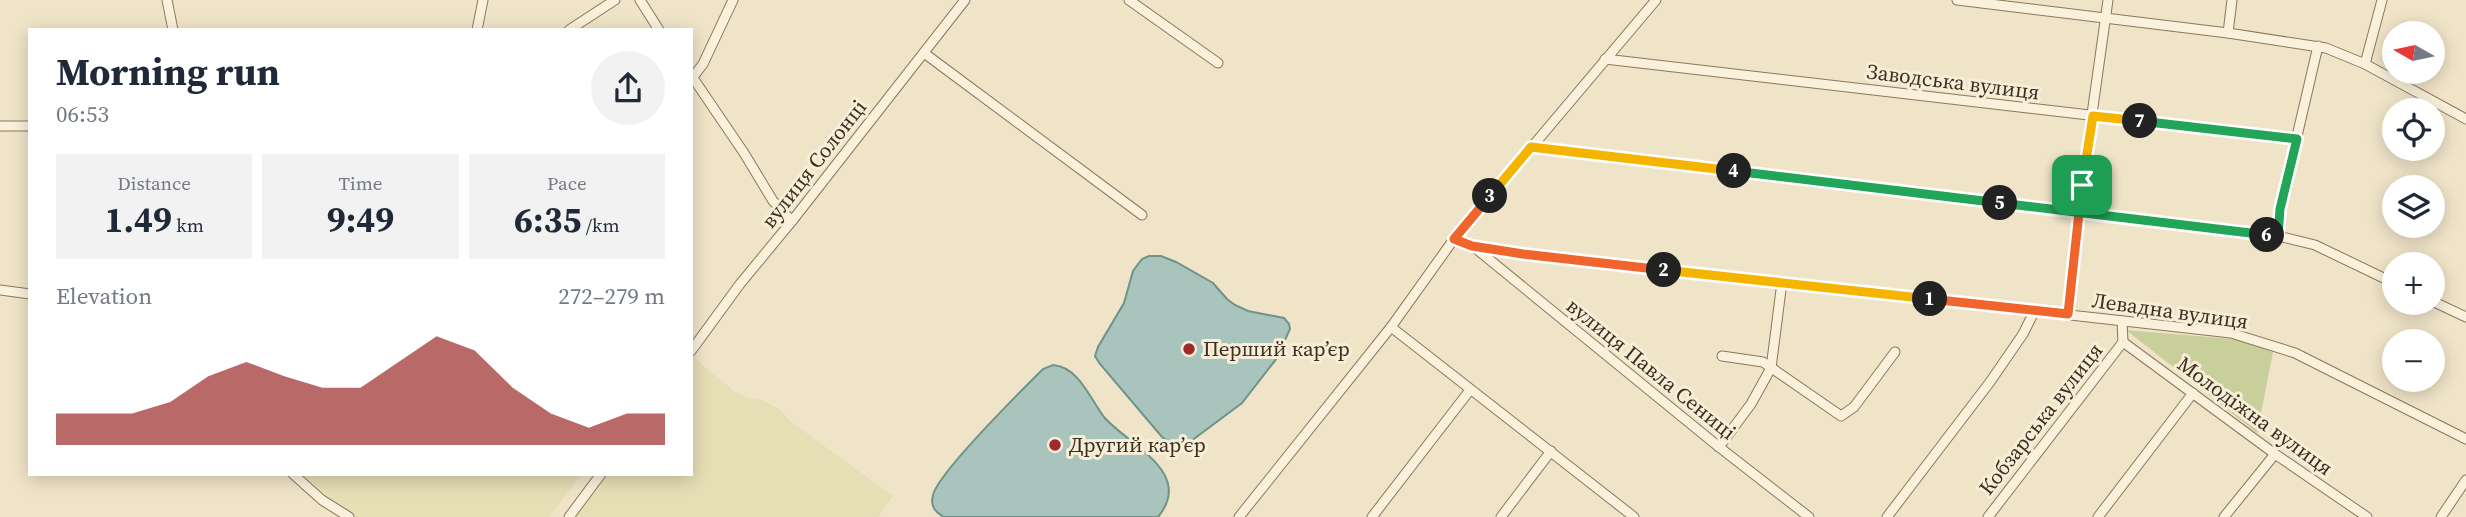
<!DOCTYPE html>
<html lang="en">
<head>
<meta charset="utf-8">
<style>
  :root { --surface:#fff; --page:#f2f2f3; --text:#1f2937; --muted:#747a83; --accent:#9e2a2b }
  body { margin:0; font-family:"Source Serif 4",serif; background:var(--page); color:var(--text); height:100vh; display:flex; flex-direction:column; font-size:26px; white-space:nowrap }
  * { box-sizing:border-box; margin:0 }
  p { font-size:23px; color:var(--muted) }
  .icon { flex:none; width:38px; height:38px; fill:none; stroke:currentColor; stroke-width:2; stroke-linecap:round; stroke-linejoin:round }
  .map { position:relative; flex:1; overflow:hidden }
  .side { position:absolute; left:28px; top:28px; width:665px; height:448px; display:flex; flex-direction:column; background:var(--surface); border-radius:0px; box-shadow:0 4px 18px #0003 }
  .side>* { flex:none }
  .needle { width:46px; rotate:279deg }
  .controls { position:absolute; left:2382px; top:21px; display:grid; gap:14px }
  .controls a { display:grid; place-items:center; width:63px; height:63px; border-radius:50%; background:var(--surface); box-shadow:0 4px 18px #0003; font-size:35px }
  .pin { position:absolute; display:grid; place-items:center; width:60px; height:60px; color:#fff; margin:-30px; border-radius:14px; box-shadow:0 4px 10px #0006 }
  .km { position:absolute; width:35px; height:35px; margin:-18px; border-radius:50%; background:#222; color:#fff; font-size:19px; line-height:35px; text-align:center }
  .round { display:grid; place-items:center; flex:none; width:74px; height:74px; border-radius:37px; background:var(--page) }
  .head { display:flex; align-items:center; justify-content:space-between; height:119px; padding:0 28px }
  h1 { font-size:38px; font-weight:700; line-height:52px }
  .metrics { display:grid; grid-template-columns:repeat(3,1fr); gap:10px; height:119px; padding:7px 28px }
  .metrics div { display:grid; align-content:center; border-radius:0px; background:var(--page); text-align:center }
  .metrics b { font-size:35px; font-weight:700 }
  .metrics small { font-size:19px; font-weight:400 }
  .metrics p { font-size:19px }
  .chart { height:196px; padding:14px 28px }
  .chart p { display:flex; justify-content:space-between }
  .chart svg { width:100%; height:126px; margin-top:7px; fill:var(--accent); opacity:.7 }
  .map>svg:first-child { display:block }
  .farmland { fill:#e6deb5 }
  .green { fill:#c9cf9b }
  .water { fill:#a9c4bc; stroke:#6f938a; stroke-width:2 }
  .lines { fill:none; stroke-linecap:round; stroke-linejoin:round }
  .minor-casing { stroke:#8d765c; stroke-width:11 }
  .minor { stroke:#faf1dc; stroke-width:9 }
  .split-1-casing { stroke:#fff; stroke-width:14 }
  .split-2-casing { stroke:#fff; stroke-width:14 }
  .split-3-casing { stroke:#fff; stroke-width:14 }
  .split-4-casing { stroke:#fff; stroke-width:14 }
  .split-5-casing { stroke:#fff; stroke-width:14 }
  .split-6-casing { stroke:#fff; stroke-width:14 }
  .split-7-casing { stroke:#fff; stroke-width:14 }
  .split-8-casing { stroke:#fff; stroke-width:14 }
  .split-1 { stroke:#f0652b; stroke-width:9 }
  .split-2 { stroke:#f5b400; stroke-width:9 }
  .split-3 { stroke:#f0652b; stroke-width:9 }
  .split-4 { stroke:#f5b400; stroke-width:9 }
  .split-5 { stroke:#22a559; stroke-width:9 }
  .split-6 { stroke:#22a559; stroke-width:9 }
  .split-7 { stroke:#22a559; stroke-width:9 }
  .split-8 { stroke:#f5b400; stroke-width:9 }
  .poi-dot { fill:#9e2a2b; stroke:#f7eed8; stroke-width:2.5 }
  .labels { text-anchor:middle; stroke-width:6; stroke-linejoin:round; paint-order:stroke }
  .street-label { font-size:21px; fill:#3d2e20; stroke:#f7eed8 }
  .poi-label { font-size:21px; fill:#3d2e20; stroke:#f7eed8; text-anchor:start }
</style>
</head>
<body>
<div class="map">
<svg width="2466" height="517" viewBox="0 0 2466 517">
  <rect width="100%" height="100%" fill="#f0e4c8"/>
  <!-- farmland -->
  <g class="farmland">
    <path d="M691 351 700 363 734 391 747 398 762 400 779 409 790 421 893 496 878 517H566L597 474H691Z"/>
    <path d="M302 474H582L549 517H354Z"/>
  </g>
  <!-- green -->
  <path class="green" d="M2126 330 2244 340 2273 352 2257 433Z"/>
  <!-- water -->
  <g class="water">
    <path d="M1149 256H1161L1176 262 1213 283 1227 299 1235 305 1248 311 1284 318 1289 324 1290 329 1277 358 1242 403 1187 444C1177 446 1170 444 1162 437L1100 364 1095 356 1098 347 1124 303 1133 271 1142 259Z"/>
    <path d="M1053 365C1079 367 1090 399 1104 417 1128 445 1195 472 1158 517H944C935 512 930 506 933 495 938 474 1015 397 1035 377L1043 369Z"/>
  </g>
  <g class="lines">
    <defs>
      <g id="minor">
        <path d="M167 0 173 30"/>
        <path d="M640 0 659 30"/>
        <path d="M1129 0 1218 63"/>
        <path d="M1957 0 2228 33 2326 48 2365 64 2466 119"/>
        <path d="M477 30 483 0"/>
        <path d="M569 30 615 0"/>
        <path d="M2228 33 2232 0"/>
        <path d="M924 53 1142 215"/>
        <path d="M1605 59 2297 139"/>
        <path d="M2365 64 2382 0"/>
        <path d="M691 75 744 153 773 201 792 221"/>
        <path d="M693 77 703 64 733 0"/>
        <path d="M0 126H30"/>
        <path d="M1531 147 2278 236 2315 245 2394 283"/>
        <path d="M2278 236 2280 209 2318 46"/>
        <path d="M1454 239 1472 246 1523 254 2231 333 2295 353 2466 439"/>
        <path d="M1474 247 1719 447 1809 517"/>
        <path d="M0 290 30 294"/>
        <path d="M2432 301 2466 317"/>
        <path d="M2068 314 2085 164 2108 0"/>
        <path d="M2122 321 2123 342"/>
        <path d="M1391 327 1634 517"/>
        <path d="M2123 342 2275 454 2367 517"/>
        <path d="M691 351 740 284 792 221 965 0"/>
        <path d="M1722 356 1763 362 1841 416 1854 407 1895 352"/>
        <path d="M1719 447 1751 404 1771 368 1782 282"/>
        <path d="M293 474 322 500 349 517"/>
        <path d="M569 517 601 474"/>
        <path d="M1239 517 1391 327 1454 239 1656 0"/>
        <path d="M1372 517 1470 390"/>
        <path d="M1501 517 1551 451"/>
        <path d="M1887 517 1990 382 2023 334 2035 310"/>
        <path d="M1988 517 2123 342"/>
        <path d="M2098 517 2193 393"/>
        <path d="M2224 517 2275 454"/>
        <path d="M2441 517 2466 480"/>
      </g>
    </defs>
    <!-- minor casing -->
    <use href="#minor" class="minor-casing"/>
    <!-- minor -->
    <use href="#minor" class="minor"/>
  </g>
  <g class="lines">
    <defs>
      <path id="split-1" d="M1930 299 2068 314 2082 185"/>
      <path id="split-2" d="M1664 270 1930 299"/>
      <path id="split-3" d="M1490 196 1454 239 1472 246 1523 254 1664 270"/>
      <path id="split-4" d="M1490 196 1531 147 1734 171"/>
      <path id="split-5" d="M1734 171 2000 203"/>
      <path id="split-6" d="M2000 203 2267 235"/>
      <path id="split-7" d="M2140 121 2297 139 2280 209 2278 236 2267 235"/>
      <path id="split-8" d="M2082 185 2093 116 2140 121"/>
    </defs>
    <!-- split-1 casing -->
    <use href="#split-1" class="split-1-casing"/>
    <!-- split-2 casing -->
    <use href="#split-2" class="split-2-casing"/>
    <!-- split-3 casing -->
    <use href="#split-3" class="split-3-casing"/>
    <!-- split-4 casing -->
    <use href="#split-4" class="split-4-casing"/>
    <!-- split-5 casing -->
    <use href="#split-5" class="split-5-casing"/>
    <!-- split-6 casing -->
    <use href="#split-6" class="split-6-casing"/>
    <!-- split-7 casing -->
    <use href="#split-7" class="split-7-casing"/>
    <!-- split-8 casing -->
    <use href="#split-8" class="split-8-casing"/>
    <!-- split-1 -->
    <use href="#split-1" class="split-1"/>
    <!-- split-2 -->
    <use href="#split-2" class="split-2"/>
    <!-- split-3 -->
    <use href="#split-3" class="split-3"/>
    <!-- split-4 -->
    <use href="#split-4" class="split-4"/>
    <!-- split-5 -->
    <use href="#split-5" class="split-5"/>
    <!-- split-6 -->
    <use href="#split-6" class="split-6"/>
    <!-- split-7 -->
    <use href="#split-7" class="split-7"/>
    <!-- split-8 -->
    <use href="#split-8" class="split-8"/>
  </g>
  <!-- markers -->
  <g class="poi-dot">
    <circle cx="1189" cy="349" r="7"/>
    <circle cx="1055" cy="445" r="7"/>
  </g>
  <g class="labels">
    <!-- street labels -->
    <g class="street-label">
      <text transform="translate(1953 82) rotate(7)" y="7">Заводська вулиця</text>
      <text transform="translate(814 164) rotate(-52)" y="7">вулиця Солонці</text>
      <text transform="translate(2170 311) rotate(8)" y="7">Левадна вулиця</text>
      <text transform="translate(1651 369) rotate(39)" y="7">вулиця Павла Сениці</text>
      <text transform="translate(2255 416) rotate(36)" y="7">Молодіжна вулиця</text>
      <text transform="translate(2041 419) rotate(-52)" y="7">Кобзарська вулиця</text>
    </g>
    <!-- poi labels -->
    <g class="poi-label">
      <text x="1203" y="356">Перший кар’єр</text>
      <text x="1069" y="452">Другий кар’єр</text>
    </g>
  </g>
</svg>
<div class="controls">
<a><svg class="needle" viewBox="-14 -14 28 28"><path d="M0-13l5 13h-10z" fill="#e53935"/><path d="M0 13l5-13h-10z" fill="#747a83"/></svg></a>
<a><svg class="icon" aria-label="locate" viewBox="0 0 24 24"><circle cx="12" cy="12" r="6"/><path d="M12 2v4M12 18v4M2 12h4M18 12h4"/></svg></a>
<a><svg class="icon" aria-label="layers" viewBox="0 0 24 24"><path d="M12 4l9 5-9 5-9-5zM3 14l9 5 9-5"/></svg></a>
<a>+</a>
<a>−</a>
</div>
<div class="pin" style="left:2082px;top:185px;background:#1e9e55"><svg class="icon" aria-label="arrive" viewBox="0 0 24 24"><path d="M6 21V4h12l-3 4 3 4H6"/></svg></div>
<b class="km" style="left:1930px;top:299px">1</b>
<b class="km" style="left:1664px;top:270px">2</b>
<b class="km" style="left:1490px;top:196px">3</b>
<b class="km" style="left:1734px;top:171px">4</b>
<b class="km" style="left:2000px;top:203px">5</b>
<b class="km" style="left:2267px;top:235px">6</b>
<b class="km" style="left:2140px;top:121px">7</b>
<section class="side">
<div class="head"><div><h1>Morning run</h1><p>06:53</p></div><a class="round"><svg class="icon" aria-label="share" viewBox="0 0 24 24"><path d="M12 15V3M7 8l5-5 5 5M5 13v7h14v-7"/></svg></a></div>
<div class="metrics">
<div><p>Distance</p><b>1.49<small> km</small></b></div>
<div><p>Time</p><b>9:49</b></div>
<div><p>Pace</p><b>6:35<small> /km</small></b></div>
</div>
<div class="chart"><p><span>Elevation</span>272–279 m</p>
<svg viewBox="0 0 160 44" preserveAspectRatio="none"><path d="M0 44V33L10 33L20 33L30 29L40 20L50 15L60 20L70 24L80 24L90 15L100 6L110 11L120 24L130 33L140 38L150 33L160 33V44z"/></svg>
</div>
</section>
</div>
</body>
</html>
